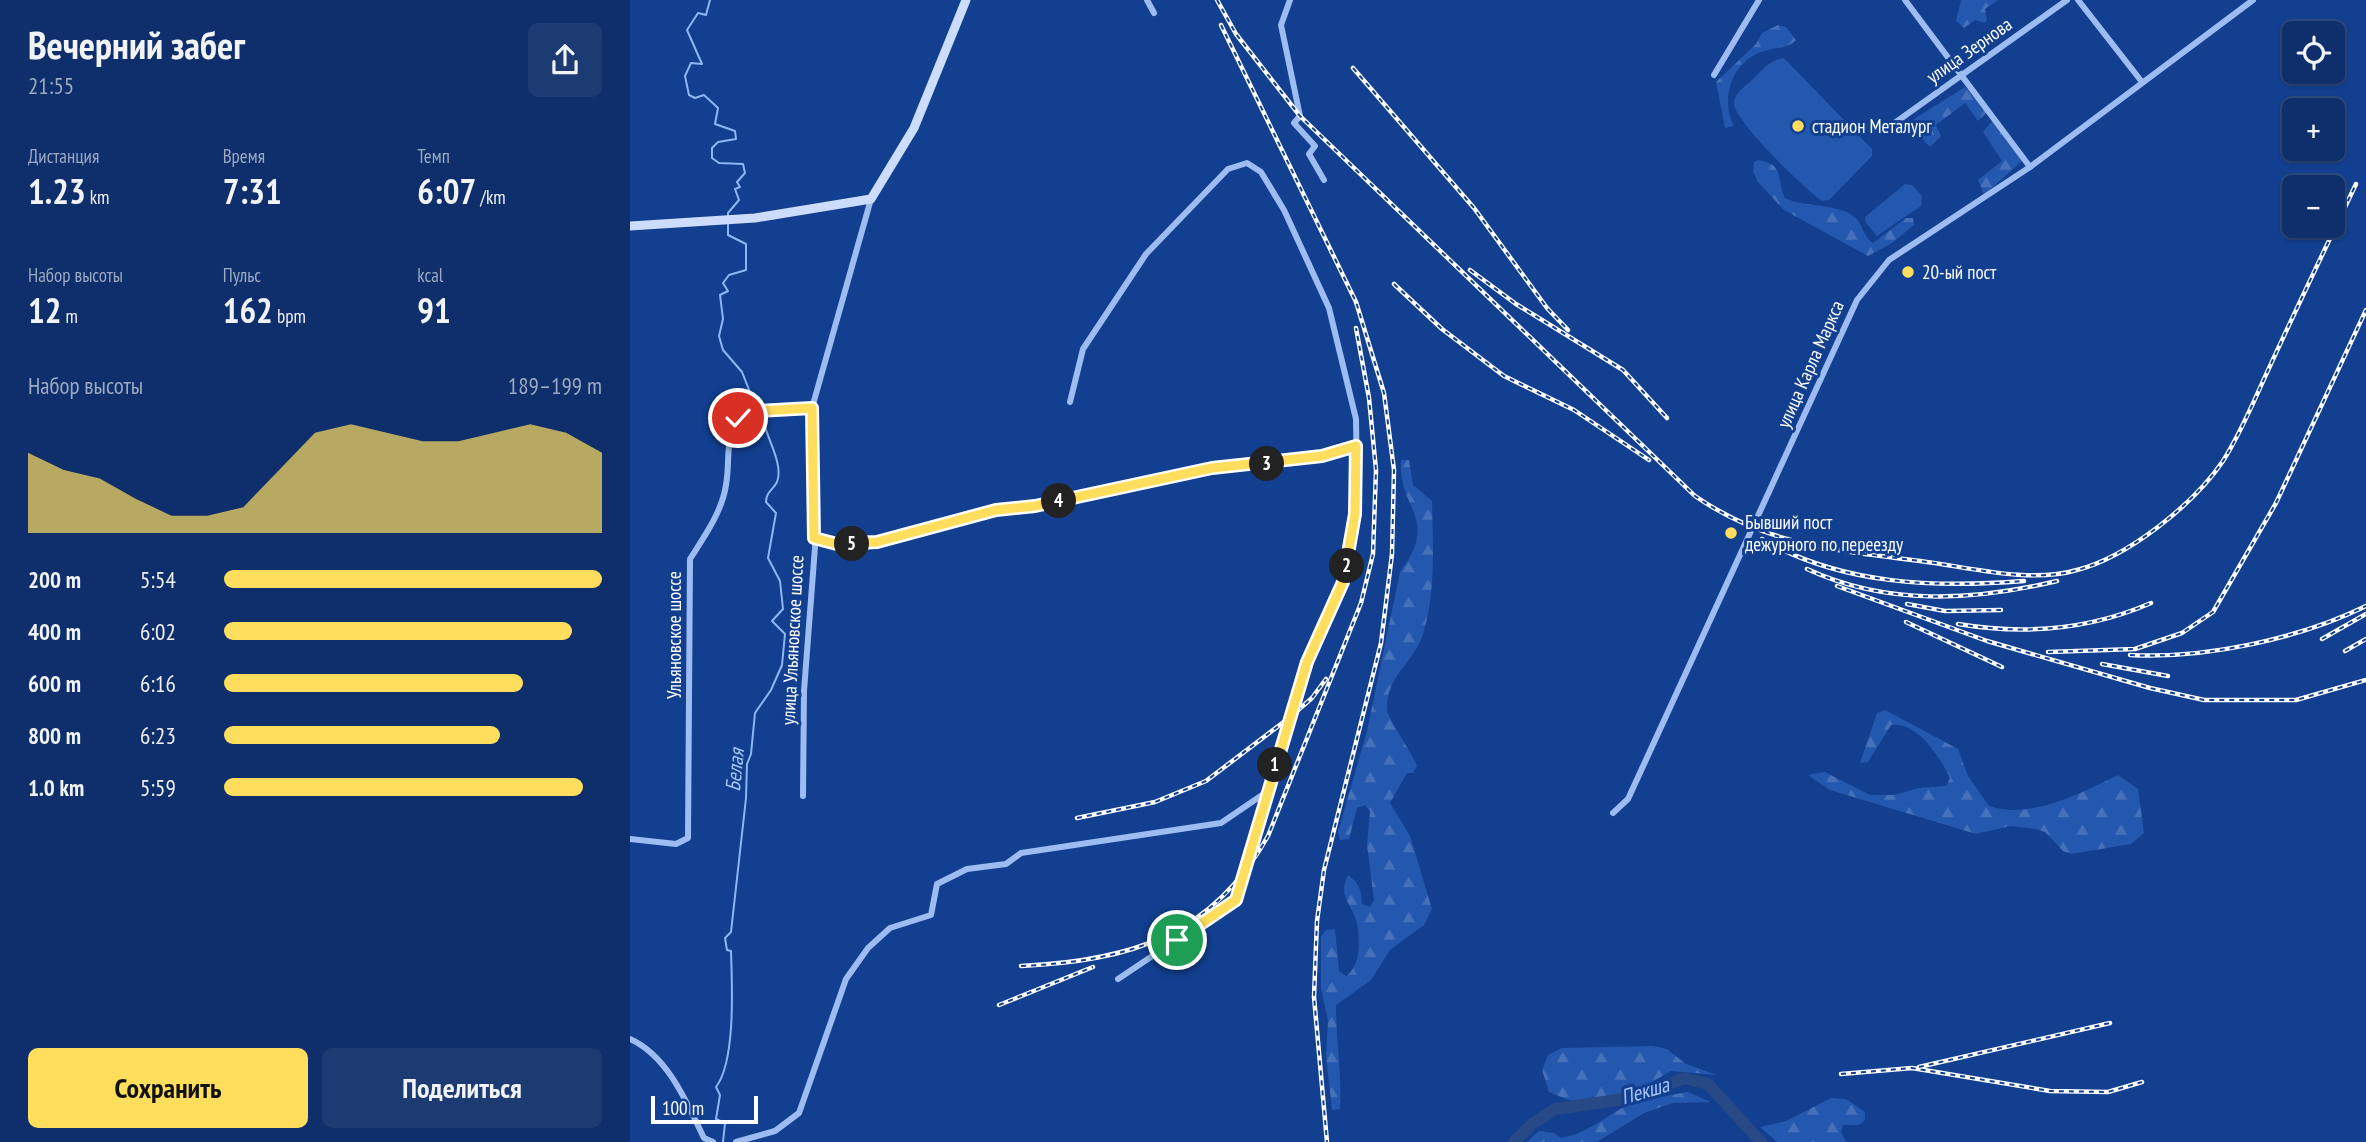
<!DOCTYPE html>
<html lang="ru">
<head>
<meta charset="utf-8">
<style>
  :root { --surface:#0e2f6b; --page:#1c3b73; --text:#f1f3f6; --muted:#9ba9c1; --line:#2e4a7e; --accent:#ffdd5d }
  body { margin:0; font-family:"PT Sans Narrow",sans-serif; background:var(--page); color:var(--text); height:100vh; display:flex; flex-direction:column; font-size:26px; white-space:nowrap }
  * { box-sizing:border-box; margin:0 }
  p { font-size:23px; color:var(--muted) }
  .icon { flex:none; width:38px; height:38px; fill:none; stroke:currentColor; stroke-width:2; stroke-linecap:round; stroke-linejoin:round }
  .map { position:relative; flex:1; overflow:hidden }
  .sheet { display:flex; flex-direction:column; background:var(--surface); width:630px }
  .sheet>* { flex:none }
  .fabs { position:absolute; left:1652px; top:21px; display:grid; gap:14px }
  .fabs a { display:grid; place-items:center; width:63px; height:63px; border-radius:10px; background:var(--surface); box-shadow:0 2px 5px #0004,0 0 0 2px var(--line); font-size:35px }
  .scale { position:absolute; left:21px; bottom:18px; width:107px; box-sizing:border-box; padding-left:7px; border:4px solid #fff; border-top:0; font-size:19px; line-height:24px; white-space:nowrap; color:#fff; -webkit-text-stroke:5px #123f8f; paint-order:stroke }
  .pin { position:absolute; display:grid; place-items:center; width:60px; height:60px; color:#fff; margin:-30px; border:4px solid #fff; border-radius:50%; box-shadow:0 2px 7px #0007 }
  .km { position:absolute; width:35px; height:35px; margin:-18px; border-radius:50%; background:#222; color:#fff; font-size:19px; line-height:35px; text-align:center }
  .round { display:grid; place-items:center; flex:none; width:74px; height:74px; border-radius:10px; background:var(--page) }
  .headline { display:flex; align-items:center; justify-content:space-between; height:119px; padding:0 28px }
  h1 { font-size:38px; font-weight:700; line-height:52px }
  .metrics { display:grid; grid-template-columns:repeat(3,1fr); gap:10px; height:119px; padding:7px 28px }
  .metrics div { display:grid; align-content:center }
  .metrics b { font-size:35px; font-weight:700 }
  .metrics small { font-size:19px; font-weight:400 }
  .metrics p { font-size:19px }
  .chart { height:196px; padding:14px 28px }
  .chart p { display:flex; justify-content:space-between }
  .chart svg { width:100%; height:126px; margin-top:7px; fill:var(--accent); opacity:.7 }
  .action { display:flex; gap:14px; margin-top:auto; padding:14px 28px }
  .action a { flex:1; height:80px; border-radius:10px; background:var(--accent); color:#111; font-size:28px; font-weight:700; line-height:80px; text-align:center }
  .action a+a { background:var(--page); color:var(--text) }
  ul { padding:0 28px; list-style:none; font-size:23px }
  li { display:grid; grid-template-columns:112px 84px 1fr; align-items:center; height:52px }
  li i { height:18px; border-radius:9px; background:var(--accent) }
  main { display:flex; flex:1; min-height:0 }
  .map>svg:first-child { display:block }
  .forest { fill:url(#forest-firs) }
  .pitch { fill:#2457ae }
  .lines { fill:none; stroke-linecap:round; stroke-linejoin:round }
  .stream { stroke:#8eb6f5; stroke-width:2 }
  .river { stroke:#274985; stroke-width:12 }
  .street { stroke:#9dbcf1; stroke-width:6 }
  .secondary { stroke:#cbdcfc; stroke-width:9 }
  .rail-casing { stroke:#fff; stroke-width:4.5 }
  .rail { stroke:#123f8f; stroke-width:2; stroke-dasharray:5; stroke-linecap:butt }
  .route-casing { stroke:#fff; stroke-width:14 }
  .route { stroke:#ffdd5d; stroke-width:9 }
  .poi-dot { fill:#ffdd5d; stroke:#123f8f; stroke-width:2.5 }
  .labels { text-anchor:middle; stroke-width:6; stroke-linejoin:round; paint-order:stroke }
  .street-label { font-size:19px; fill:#fff; stroke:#123f8f }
  .poi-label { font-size:19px; fill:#fff; stroke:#123f8f; text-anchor:start }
  .water-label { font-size:21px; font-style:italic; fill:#a8c7f9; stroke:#123f8f }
</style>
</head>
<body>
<main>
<section class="sheet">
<div class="headline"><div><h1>Вечерний забег</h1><p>21:55</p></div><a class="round"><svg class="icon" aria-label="share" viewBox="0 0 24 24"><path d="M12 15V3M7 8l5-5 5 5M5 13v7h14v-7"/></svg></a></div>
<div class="metrics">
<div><p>Дистанция</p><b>1.23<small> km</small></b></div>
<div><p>Время</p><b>7:31</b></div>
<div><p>Темп</p><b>6:07<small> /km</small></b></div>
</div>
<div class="metrics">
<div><p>Набор высоты</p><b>12<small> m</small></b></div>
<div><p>Пульс</p><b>162<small> bpm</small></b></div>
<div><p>kcal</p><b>91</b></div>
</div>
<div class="chart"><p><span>Набор высоты</span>189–199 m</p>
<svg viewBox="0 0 160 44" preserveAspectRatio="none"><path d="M0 44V16L10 22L20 25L30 32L40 38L50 38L60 35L70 22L80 9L90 6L100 9L110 12L120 12L130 9L140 6L150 9L160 16V44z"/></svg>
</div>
<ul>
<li><b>200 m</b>5:54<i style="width:100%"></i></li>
<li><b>400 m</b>6:02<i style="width:92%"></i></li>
<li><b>600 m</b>6:16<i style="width:79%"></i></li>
<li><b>800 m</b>6:23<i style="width:73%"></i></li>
<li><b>1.0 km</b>5:59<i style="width:95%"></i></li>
</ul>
<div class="action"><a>Сохранить</a><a>Поделиться</a></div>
</section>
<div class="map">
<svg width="1736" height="1142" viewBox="0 0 1736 1142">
  <defs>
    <pattern id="forest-firs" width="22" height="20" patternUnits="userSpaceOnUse" patternTransform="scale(1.75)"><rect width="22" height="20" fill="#2457ae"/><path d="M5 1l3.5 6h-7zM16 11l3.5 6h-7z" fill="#4570ba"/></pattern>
  </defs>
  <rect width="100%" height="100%" fill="#123f8f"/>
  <!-- forest -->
  <g class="forest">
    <path d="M1331 0H1368L1355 9 1357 20 1355 23 1345 20 1334 28 1326 21Z"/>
    <path d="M1148 25 1156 27 1166 40C1157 50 1143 47 1131 52 1101 63 1090 100 1104 126L1095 128 1086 82 1126 44 1132 33Z"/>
    <path d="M1335 87 1357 112 1348 121 1335 103 1306 125 1311 136 1300 147 1284 130V119Z"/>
    <path d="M1362 121 1392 161 1354 195 1348 180 1372 161 1353 132Z"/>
    <path d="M1128 160C1156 164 1146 181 1155 198 1172 207 1201 203 1220 214 1234 221 1231 235 1243 243L1276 218H1283L1284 225 1262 243 1238 256 1154 210 1128 182 1123 171 1124 162Z"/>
    <path d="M771 460H779L783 485 802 501C803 545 806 592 793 634 784 663 756 675 757 710 758 719 782 752 787 766L783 773H777L760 803 780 836 802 909 794 925 760 950 741 980 706 1005C706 1040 712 1074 710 1109L702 1110 696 1056 698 1021 691 988V936L696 930 705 929 709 971 716 976C731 966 730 939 727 923 722 904 707 896 718 875 730 884 731 890 732 904L740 907 744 900 737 845 740 811 735 805 727 808 719 839 710 840 708 832 737 731 770 572C811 517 767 509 771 460Z"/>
    <path d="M1255 710 1328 749 1338 776 1359 806C1401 820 1451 793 1488 775L1508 789 1514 833 1501 844 1441 854 1433 851 1415 832 1406 829 1381 826 1346 834 1200 790 1178 775 1195 772 1240 795H1264L1289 788 1316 786 1320 778C1310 758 1288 721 1261 725L1238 762 1230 763 1247 713Z"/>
    <path d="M1023 1046 1037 1049 1056 1064 1087 1075 1041 1071 1003 1093 941 1101 919 1092 912 1070 918 1055 932 1048Z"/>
    <path d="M1058 1092 1081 1102 1043 1103 1014 1113 967 1142H897L909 1131 924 1133 931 1138C956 1134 972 1119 994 1107 1002 1103 1048 1093 1058 1092Z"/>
    <path d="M1201 1098 1216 1099 1235 1112V1120L1229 1125H1213L1211 1132 1216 1142H1147L1130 1127 1156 1121Z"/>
  </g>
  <!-- pitch -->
  <g class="pitch">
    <path d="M1154 58 1242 149V156L1199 200 1192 201C1175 189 1105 122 1104 104 1104 93 1116 86 1123 79 1133 69 1140 60 1154 58Z"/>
    <path d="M1275 184 1282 185 1292 196 1291 206 1247 236 1236 223 1235 217Z"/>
  </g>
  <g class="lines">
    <!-- stream -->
    <g class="stream">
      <path d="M80 0 76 15 68 13 57 30 72 64 61 63 55 76 59 95 65 98 74 95 88 108 85 124 105 131 106 139 88 142 82 148V158L89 163 113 164 115 173 107 182 110 187 105 189 109 200 98 213V218"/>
      <path d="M98 223V235L116 244V270L99 275 93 283 98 291 90 295 93 319 89 336 93 350 112 372 125 405"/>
      <path d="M93 1142 95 1123 86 1119 90 1095 86 1087C106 1061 102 984 101 951L97 950 95 938 101 932 116 798 117 764 121 754 125 713 141 690 152 665 155 634 142 621 153 609 150 581 138 558 146 513 136 502C136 492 143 490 147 482 154 464 136 437 133 419"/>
    </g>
    <!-- river -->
    <path class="river" d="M884 1142 902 1124 925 1109 1009 1097 1054 1078 1078 1084 1131 1142"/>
    <!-- street -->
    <g class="street">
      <path d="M517 0 524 13"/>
      <path d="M660 0 651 25 670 116 664 123 685 146 679 154 694 180"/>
      <path d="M1275 0 1400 167"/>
      <path d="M1448 0 1512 82"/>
      <path d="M1084 75 1129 0"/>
      <path d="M1259 127 1437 0"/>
      <path d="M440 402 453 349 516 254 598 169 617 163 631 172 654 210 699 308 726 419 727 483 723 535 713 582 677 662 606 900 488 979"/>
      <path d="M184 538 207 544 247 542 338 516 492 489 582 468 692 456 726 446"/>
      <path d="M173 796 174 691 185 547 182 408 241 199"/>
      <path d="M983 813 998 799 1227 300 1259 260 1400 167 1623 0"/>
      <path d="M0 839 46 844 58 838 60 559C74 537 92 512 96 485 101 455 93 439 112 412L182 408"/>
      <path d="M0 1039C38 1056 57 1103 74 1138L83 1142"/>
      <path d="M106 1142 145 1131 169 1113 216 979 238 948 260 928 301 915 307 884 337 869 376 864 391 853 591 823 638 791"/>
    </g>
    <!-- secondary -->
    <path class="secondary" d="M0 226 125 218 241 199 284 128 336 0"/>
    <defs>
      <g id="rail">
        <path d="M587 0 606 34 670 116 1065 496C1138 546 1205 550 1290 561 1339 567 1399 584 1447 570 1498 557 1564 504 1593 461 1612 431 1625 398 1640 366 1668 305 1697 245 1726 184"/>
        <path d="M591 25 726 302 754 393 764 470 762 554 751 643 694 870 687 921 684 997 697 1142"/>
        <path d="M723 68 844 208 917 308 938 330"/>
        <path d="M840 270 886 304 993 370 1037 418"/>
        <path d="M764 284 812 329 874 376 944 410 1019 460"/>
        <path d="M1132 539C1211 585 1305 588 1394 581"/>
        <path d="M1177 569C1257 606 1343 601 1427 581"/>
        <path d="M1207 586 1357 641 1520 688 1574 700H1666L1736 680"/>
        <path d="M1277 604 1315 611 1371 610"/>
        <path d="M1276 622 1372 667"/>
        <path d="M1328 624C1394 635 1459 630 1521 603"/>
        <path d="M1692 639 1736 614"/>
        <path d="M1715 651 1736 639"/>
        <path d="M1418 652 1505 649 1552 633 1583 612 1646 503 1736 310"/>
        <path d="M1500 655C1575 659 1669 639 1736 606"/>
        <path d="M1472 664 1538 676"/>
        <path d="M447 818 525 802 576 781 659 718 682 698 696 679"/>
        <path d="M391 966C500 961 582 936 638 836L731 603 743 554 746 470 739 398 726 328"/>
        <path d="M369 1005 463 967"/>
        <path d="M1289 1067 1480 1023"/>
        <path d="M1211 1074 1282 1068 1420 1091 1478 1092 1512 1082"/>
      </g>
    </defs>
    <!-- rail casing -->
    <use href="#rail" class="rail-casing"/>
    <!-- rail -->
    <use href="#rail" class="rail"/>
  </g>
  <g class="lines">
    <defs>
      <path id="route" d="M108 418 112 412 182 408 184 538 207 544 247 542 366 510 405 506 582 468 692 456 726 446 725 514 713 582 677 662 606 900 547 940"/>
    </defs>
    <!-- route casing -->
    <use href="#route" class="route-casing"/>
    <!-- route -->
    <use href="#route" class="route"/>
  </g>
  <!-- markers -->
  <g class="poi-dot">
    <circle cx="1168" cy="126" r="7"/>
    <circle cx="1278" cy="272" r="7"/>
    <circle cx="1101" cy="533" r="7"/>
  </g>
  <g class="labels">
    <!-- street labels -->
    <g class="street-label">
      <text transform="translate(1339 50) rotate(-35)" y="7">улица Зернова</text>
      <text transform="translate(1180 364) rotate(-66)" y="7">улица Карла Маркса</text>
      <text transform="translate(44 635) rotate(-90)" y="7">Ульяновское шоссе</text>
      <text transform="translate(162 640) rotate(-87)" y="7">улица Ульяновское шоссе</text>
    </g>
    <!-- poi labels -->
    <g class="poi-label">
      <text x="1182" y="133">стадион Металург</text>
      <text x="1292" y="279">20-ый пост</text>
      <text x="1115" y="529">Бывший пост<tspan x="1115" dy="22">дежурного по переезду</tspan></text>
    </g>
    <!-- water labels -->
    <g class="water-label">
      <text transform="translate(105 770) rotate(-84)" y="7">Белая</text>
      <text transform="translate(1015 1091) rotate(-16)" y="7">Пекша</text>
    </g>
  </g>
</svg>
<div class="fabs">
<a><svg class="icon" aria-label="locate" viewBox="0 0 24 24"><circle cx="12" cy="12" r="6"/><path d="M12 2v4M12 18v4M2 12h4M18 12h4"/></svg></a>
<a>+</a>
<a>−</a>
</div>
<div class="scale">100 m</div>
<div class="pin" style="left:547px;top:940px;background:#1e9e55"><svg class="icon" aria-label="arrive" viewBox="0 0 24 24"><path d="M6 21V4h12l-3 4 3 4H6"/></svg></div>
<div class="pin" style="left:108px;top:418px;background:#d93025"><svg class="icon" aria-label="check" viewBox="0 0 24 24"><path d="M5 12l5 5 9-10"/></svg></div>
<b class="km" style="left:645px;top:765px">1</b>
<b class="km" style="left:717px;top:566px">2</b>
<b class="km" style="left:637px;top:464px">3</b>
<b class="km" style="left:429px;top:501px">4</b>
<b class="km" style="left:222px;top:544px">5</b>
</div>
</main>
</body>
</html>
